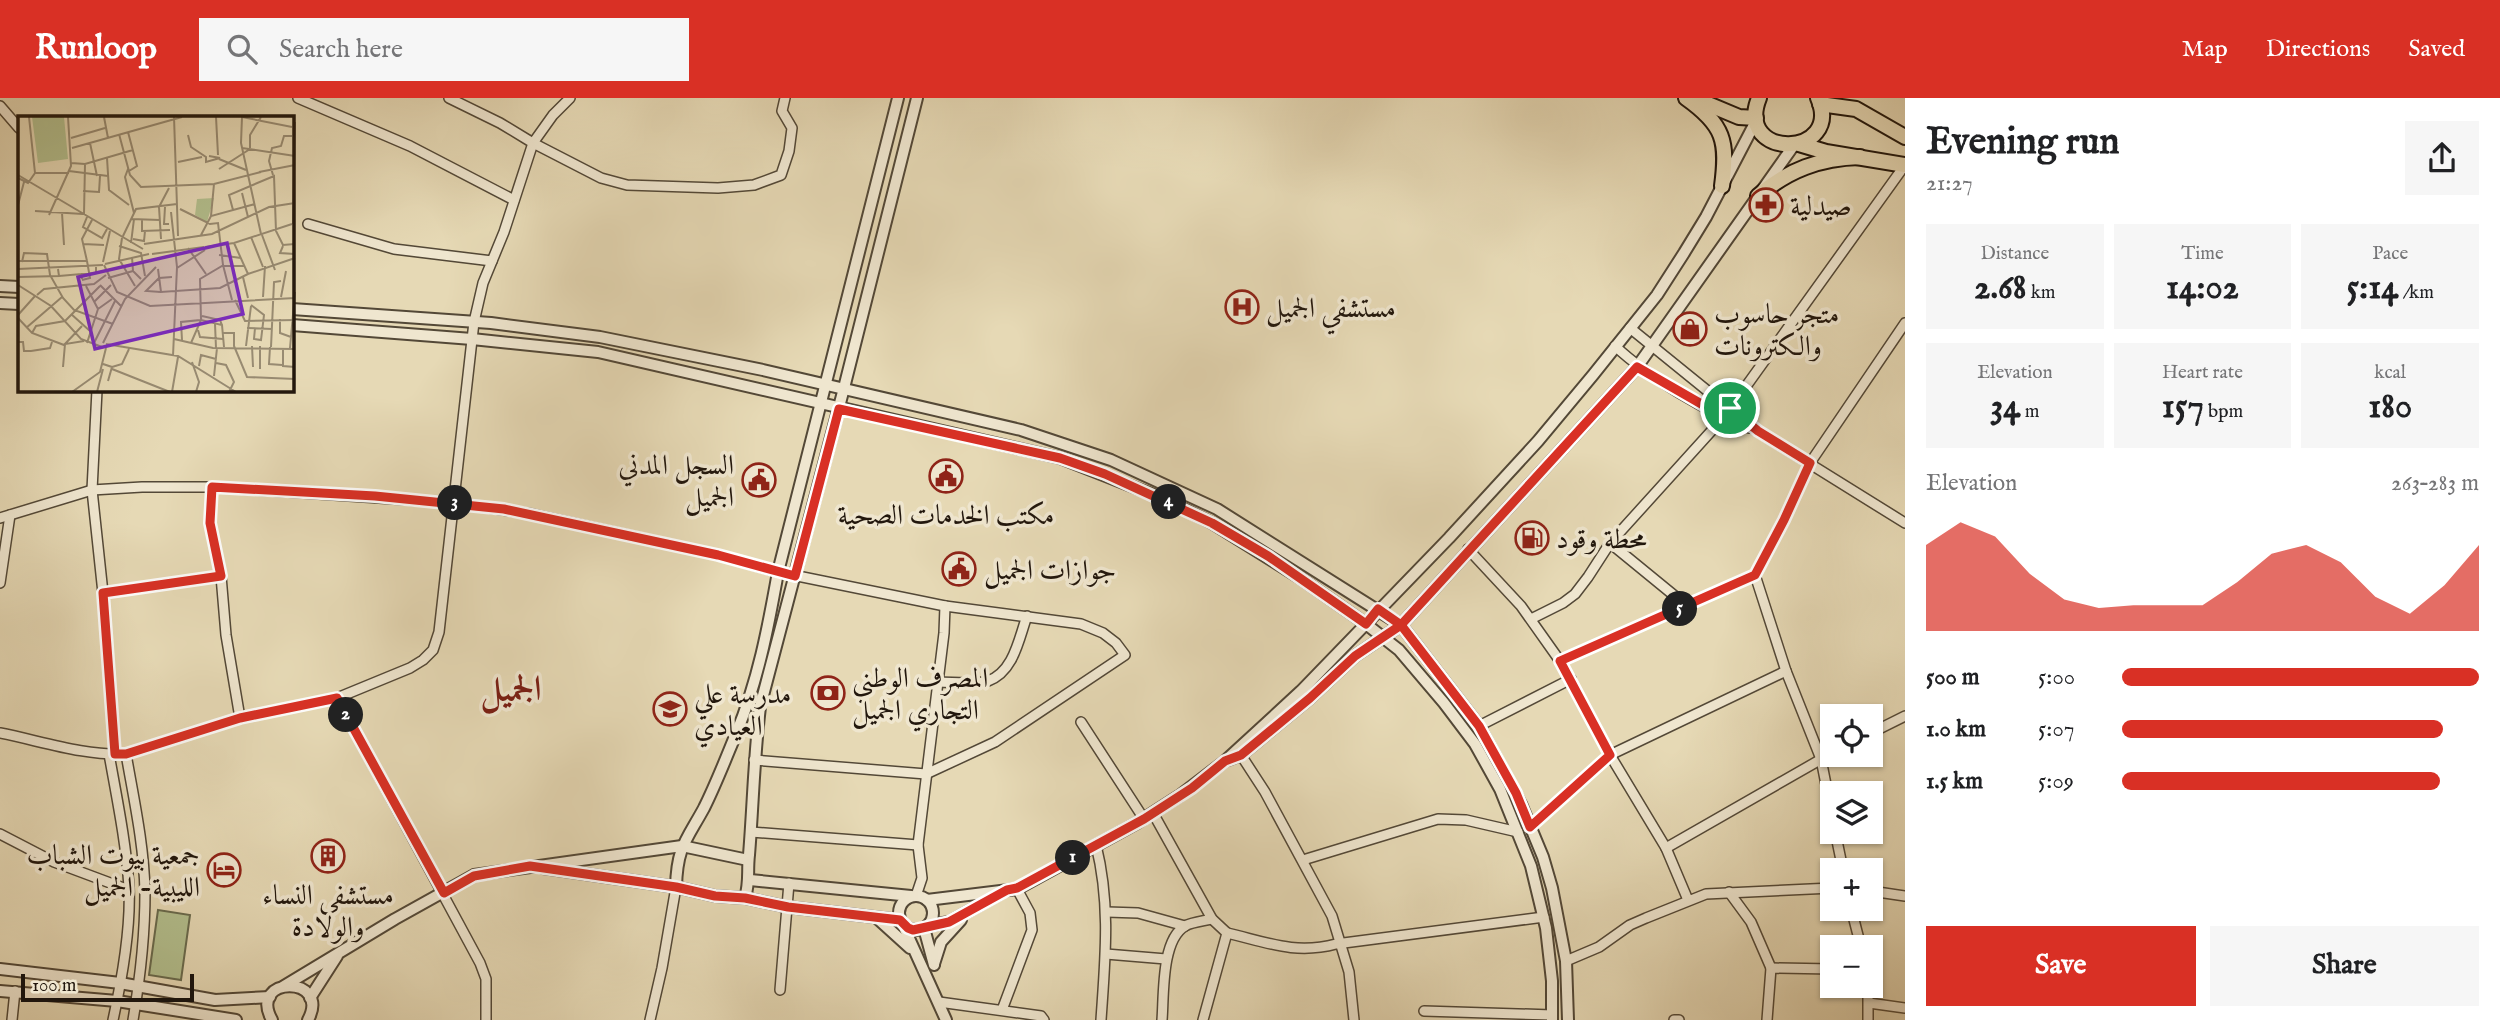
<!DOCTYPE html>
<html lang="en">
<head>
<meta charset="utf-8">
<style>
  :root { --surface:#fff; --page:#f6f6f6; --text:#202124; --muted:#757577; --accent:#d93025 }
  body { margin:0; font-family:"IM FELL English",Amiri,serif; background:var(--page); color:var(--text); height:100vh; display:flex; flex-direction:column; font-size:26px; white-space:nowrap }
  * { box-sizing:border-box; margin:0 }
  p { font-size:23px; color:var(--muted) }
  .icon { flex:none; width:38px; height:38px; fill:none; stroke:currentColor; stroke-width:2; stroke-linecap:round; stroke-linejoin:round }
  .map { position:relative; flex:1; overflow:hidden }
  .details { display:flex; flex-direction:column; background:var(--surface); width:595px }
  .details>* { flex:none }
  .buttons { position:absolute; left:1820px; top:606px; display:grid; gap:14px }
  .buttons a { display:grid; place-items:center; width:63px; height:63px; border-radius:0px; background:var(--surface); box-shadow:0 2px 5px #0004; font-size:35px }
  .scale { position:absolute; left:21px; bottom:18px; width:173px; box-sizing:border-box; padding-left:7px; border:4px solid #22170d; border-top:0; font-size:19px; line-height:24px; white-space:nowrap; color:#22170d; -webkit-text-stroke:5px #efe6cf; paint-order:stroke }
  .pin { position:absolute; display:grid; place-items:center; width:60px; height:60px; color:#fff; margin:-30px; border:4px solid #fff; border-radius:50%; box-shadow:0 2px 7px #0007 }
  .km { position:absolute; width:35px; height:35px; margin:-18px; border-radius:50%; background:#222; color:#fff; font-size:19px; line-height:35px; text-align:center }
  .round { display:grid; place-items:center; flex:none; width:74px; height:74px; border-radius:0px; background:var(--page) }
  .summary { display:flex; align-items:center; justify-content:space-between; height:119px; padding:0 21px }
  h1 { font-size:38px; font-weight:700; line-height:52px }
  .metrics { display:grid; grid-template-columns:repeat(3,1fr); gap:10px; height:119px; padding:7px 21px }
  .metrics div { display:grid; align-content:center; border-radius:0px; background:var(--page); text-align:center }
  .metrics b { font-size:35px; font-weight:700 }
  .metrics small { font-size:19px; font-weight:400 }
  .metrics p { font-size:19px }
  .chart { height:196px; padding:14px 21px }
  .chart p { display:flex; justify-content:space-between }
  .chart svg { width:100%; height:126px; margin-top:7px; fill:var(--accent); opacity:.7 }
  .button { display:flex; gap:14px; margin-top:auto; padding:14px 21px }
  .button a { flex:1; height:80px; border-radius:0px; background:var(--accent); color:#fff; font-size:28px; font-weight:700; line-height:80px; text-align:center }
  .button a+a { background:var(--page); color:var(--text) }
  ul { padding:0 21px; list-style:none; font-size:23px }
  li { display:grid; grid-template-columns:112px 84px 1fr; align-items:center; height:52px }
  li i { height:18px; border-radius:9px; background:var(--accent) }
  header { display:flex; align-items:center; gap:42px; box-sizing:border-box; height:98px; padding:0 35px; background:var(--accent); color:#fff }
  header strong { font-size:33px }
  nav { display:flex; gap:38px; margin-inline-start:auto; font-size:24px }
  .search { width:490px; height:63px; background:var(--page); display:flex; align-items:center; gap:18px; box-sizing:border-box; padding:0 24px; border-radius:0px; color:var(--muted); font-size:26px }
  main { display:flex; flex:1; min-height:0 }
  .map>svg:first-child { display:block }
  .green { fill:#b3bf8e; stroke:#6a6b4e; stroke-width:2 }
  .lines { fill:none; stroke-linecap:round; stroke-linejoin:round }
  .minor-casing { stroke:#534837; stroke-width:12 }
  .tertiary-casing { stroke:#534837; stroke-width:14 }
  .primary-casing { stroke:#22170d; stroke-width:18 }
  .minor { stroke:#efe6cf; stroke-width:9 }
  .tertiary { stroke:#efe6cf; stroke-width:10 }
  .primary { stroke:#e6d9b5; stroke-width:14 }
  .route-casing { stroke:#fff; stroke-width:14 }
  .route { stroke:#d93025; stroke-width:9 }
  .labels { text-anchor:middle; stroke-width:7; stroke-linejoin:round; paint-order:stroke }
  .poi-label { font-size:28px; fill:#22170d; stroke:#efe6cf; text-anchor:start }
  .district-label { font-size:35px; font-weight:bold; fill:#7a1f14; stroke:#efe6cf }
  .inset-road { fill:none; stroke:#988b72; stroke-width:2 }
  .view { fill:#7b2cbf; fill-opacity:0.15; stroke:#7b2cbf; stroke-width:3.5 }
  .inset-edge { fill:none; stroke:#22170d; stroke-width:3.5 }
</style>
</head>
<body>
<header>
<strong>Runloop</strong>
<div class="search"><svg class="icon" aria-label="search" viewBox="0 0 24 24"><circle cx="10" cy="10" r="6"/><path d="M15 15l6 6"/></svg>Search here</div>
<nav><a>Map</a><a>Directions</a><a>Saved</a></nav>
</header>
<main>
<div class="map">
<svg width="1905" height="922" viewBox="0 0 1905 922">
  <rect width="100%" height="100%" fill="#e6d9b5"/>
  <filter id="stains"><feTurbulence type="fractalNoise" baseFrequency=".00286" numOctaves="4"/><feColorMatrix values="0 0 0 0 .2 0 0 0 0 .09 0 0 0 0 .02 0 0 0 .5 -.17"/></filter>
  <radialGradient id="worn" r=".72"><stop offset=".6" stop-color="#630" stop-opacity="0"/><stop offset="1" stop-color="#630" stop-opacity=".3"/></radialGradient>
  <!-- green -->
  <path class="green" d="M158 812 190 817 181 882 149 877Z"/>
  <g class="lines">
    <defs>
      <g id="minor">
        <path d="M298 0 410 48 514 102"/>
        <path d="M570 0 553 17 533 45 601 80 627 87 718 90 754 87 781 77 789 53 792 30 782 13 785 0"/>
        <path d="M0 8 19 30"/>
        <path d="M308 126 394 151 492 163"/>
        <path d="M1630 230 1757 333 1905 425"/>
        <path d="M1615 248C1648 279 1707 314 1749 330"/>
        <path d="M97 292 92 392 103 495 115 656"/>
        <path d="M212 389 210 425 221 478 226 537 240 620"/>
        <path d="M0 420 92 392 142 389H212L454 405 532 416 718 457 778 474 945 508 944 535 918 747 922 780 916 798"/>
        <path d="M1610 445 1687 508"/>
        <path d="M1468 451 1521 508 1560 563 1610 657 1666 750 1688 802"/>
        <path d="M1755 477 1786 573 1821 661 1832 717"/>
        <path d="M0 485 10 417"/>
        <path d="M103 495 221 478"/>
        <path d="M1531 521 1563 505 1575 496 1588 479 1610 445 1724 319 1905 67"/>
        <path d="M1560 563 1755 477 1784 422 1810 365 1905 225"/>
        <path d="M938 584C953 584 974 587 988 583 1014 574 1019 540 1027 518"/>
        <path d="M337 600 480 865 486 881V922"/>
        <path d="M1081 624 1144 721"/>
        <path d="M1479 628 1571 581"/>
        <path d="M0 635C41 643 84 658 126 656L240 620 337 600 410 570 423 562 433 552 439 534 474 224 483 185 504 134 533 45 500 25 449 0"/>
        <path d="M1871 635 1905 618"/>
        <path d="M1239 654 1265 694 1332 818 1349 874 1354 922"/>
        <path d="M109 656C117 701 126 744 129 789 131 831 122 881 113 922"/>
        <path d="M126 656C134 702 144 747 145 794 145 836 140 881 133 922"/>
        <path d="M754 662 926 676 995 644 1125 557 1116 545 1103 535 1081 526 945 508"/>
        <path d="M1153 715 1212 821 1227 835 1203 922"/>
        <path d="M1530 729 1610 657 1786 573"/>
        <path d="M1835 733 1843 772"/>
        <path d="M751 734 918 747"/>
        <path d="M0 736 54 764 129 792"/>
        <path d="M1096 747C1111 807 1105 862 1101 922"/>
        <path d="M1666 750 1832 655"/>
        <path d="M1303 762 1438 721 1466 722 1518 734"/>
        <path d="M1871 793 1905 798"/>
        <path d="M1729 794 1751 824 1771 870"/>
        <path d="M1851 810 1861 849"/>
        <path d="M1107 814 1138 815 1185 828"/>
        <path d="M1227 835C1266 844 1295 857 1336 846L1544 819"/>
        <path d="M1106 856 1166 861"/>
        <path d="M1566 863 1599 849 1630 827 1646 820 1706 796 1832 790"/>
        <path d="M780 892 789 785"/>
        <path d="M939 904 1041 918 1044 922"/>
        <path d="M1869 905 1905 910"/>
        <path d="M1002 912 1032 832 1030 815 1017 791"/>
        <path d="M1424 913 1552 917"/>
        <path d="M12 922 15 893"/>
        <path d="M650 922 662 870 676 789"/>
        <path d="M1162 922C1164 898 1161 842 1185 828 1192 824 1204 823 1212 821"/>
        <path d="M1674 922H1679"/>
        <path d="M1767 922 1771 870 1832 871"/>
        <path d="M1868 922V887"/>
      </g>
      <g id="tertiary">
        <path d="M0 188 19 189"/>
        <path d="M0 205 19 206"/>
        <path d="M292 211 491 225 600 239 763 272 1021 332 1111 362 1217 411 1401 527 1479 628 1521 706 1543 759 1552 790 1566 863 1568 922"/>
        <path d="M292 227 472 241 598 254 1060 360 1159 399 1212 425 1300 480 1366 526 1399 552 1444 605 1475 646 1500 691 1531 768 1546 830 1552 883V922"/>
        <path d="M1228 662 1241 657 1310 600 1355 558 1401 527 1637 269 1794 47"/>
        <path d="M543 770 676 789 715 798 745 800 788 809 900 822"/>
        <path d="M750 782 911 798"/>
        <path d="M676 789C677 749 686 743 704 710 716 686 726 660 736 636 758 583 768 530 778 474L898 0"/>
        <circle cx="916" cy="815" r="17"/>
        <path d="M745 800C750 783 747 774 749 757 753 708 754 658 760 609L844 290 917 0"/>
        <path d="M927 802 1017 791 1137 725 1179 698 1225 663 1301 593 1449 440 1538 343 1593 277 1657 197 1684 155 1706 119 1756 23"/>
        <path d="M878 821 910 850"/>
        <path d="M903 827 946 922"/>
        <path d="M927 828 949 824 1001 795"/>
        <path d="M924 830 934 867"/>
        <path d="M934 866 941 844 961 822"/>
        <path d="M0 871 120 885 215 902 270 899"/>
        <path d="M284 888 395 821 474 777 682 748 748 762"/>
        <path d="M0 893 117 903 236 922"/>
        <path d="M310 900 337 858"/>
        <path d="M272 922C247 877 332 877 308 922"/>
      </g>
      <g id="primary">
        <path d="M1686 0C1724 27 1728 43 1722 88"/>
        <path d="M1759 0C1734 63 1844 60 1818 0"/>
        <path d="M1696 1 1739 19 1756 20"/>
        <path d="M1820 6 1856 11 1905 39"/>
        <path d="M1799 46 1826 54 1905 67"/>
        <path d="M1758 98C1788 72 1820 60 1860 59"/>
      </g>
    </defs>
    <!-- minor casing -->
    <use href="#minor" class="minor-casing"/>
    <!-- tertiary casing -->
    <use href="#tertiary" class="tertiary-casing"/>
    <!-- primary casing -->
    <use href="#primary" class="primary-casing"/>
    <!-- minor -->
    <use href="#minor" class="minor"/>
    <!-- tertiary -->
    <use href="#tertiary" class="tertiary"/>
    <!-- primary -->
    <use href="#primary" class="primary"/>
  </g>
  <g class="lines">
    <defs>
      <path id="route" d="M1730 310 1724 319 1637 269 1401 527 1355 558 1310 600 1241 657 1225 663 1192 690 1144 721 1017 790 1007 792 949 824 913 832 908 830 900 822 788 809 745 800 715 798 676 789 530 768 474 778 444 795 337 600 240 620 126 656H115L103 495 221 478 210 425 212 389 375 398 504 411 718 457 795 478 839 311 1060 360 1105 376 1212 425 1268 458 1366 526 1378 511 1401 527 1479 628 1516 695 1530 729 1610 657 1560 563 1755 477 1784 422 1810 365 1758 333 1730 310"/>
    </defs>
    <!-- route casing -->
    <use href="#route" class="route-casing"/>
    <!-- route -->
    <use href="#route" class="route"/>
  </g>
  <!-- icons -->
  <defs>
    <symbol id="pharmacy-ring" viewBox="-11 -11 22 22"><circle r="9.5" fill="#efe6cf" stroke="#8f2418" stroke-width="1.5"/><path d="M-2-6h4v4h4v4h-4v4h-4v-4h-4v-4h4Z" fill="#8f2418"/></symbol>
    <symbol id="hospital-ring" viewBox="-11 -11 22 22"><circle r="9.5" fill="#efe6cf" stroke="#8f2418" stroke-width="1.5"/><path d="M-5-5h3v3.5h4V-5h3V5h-3V1.5h-4V5h-3Z" fill="#8f2418"/></symbol>
    <symbol id="shop-ring" viewBox="-11 -11 22 22"><circle r="9.5" fill="#efe6cf" stroke="#8f2418" stroke-width="1.5"/><path d="M-5-2.5h2.3a2.7 3.5 0 0 1 5.4 0H5L5.5 6h-11ZM-1.5-2.5h3a1.5 2.3 0 0 0-3 0Z" fill="#8f2418"/></symbol>
    <symbol id="civic-ring" viewBox="-11 -11 22 22"><circle r="9.5" fill="#efe6cf" stroke="#8f2418" stroke-width="1.5"/><path d="M-.6-6.5H3V-4.5H.6V-3L4-1V1h2V6H-6V1h2V-1L-.6-3ZM-1.2 2.5V6h2.4V2.5Z" fill="#8f2418"/></symbol>
    <symbol id="fuel-ring" viewBox="-11 -11 22 22"><circle r="9.5" fill="#efe6cf" stroke="#8f2418" stroke-width="1.5"/><path d="M-5.5-6h7V0h2V4h1.3V-2.5L3-4.5l.8-.8L6-3V5H2.5V1h-1V6h-7ZM-4.2-4.7v3.2H.2V-4.7Z" fill="#8f2418"/></symbol>
    <symbol id="bank-ring" viewBox="-11 -11 22 22"><circle r="9.5" fill="#efe6cf" stroke="#8f2418" stroke-width="1.5"/><path d="M-6-4H6V4H-6ZM0-2.3a2.3 2.3 0 1 0 0 4.6a2.3 2.3 0 1 0 0-4.6Z" fill="#8f2418"/></symbol>
    <symbol id="school-ring" viewBox="-11 -11 22 22"><circle r="9.5" fill="#efe6cf" stroke="#8f2418" stroke-width="1.5"/><path d="M0-5L7-2L0 1L-7-2ZM-4 1L0 2.5L4 1V4Q0 6-4 4Z" fill="#8f2418"/></symbol>
    <symbol id="building-ring" viewBox="-11 -11 22 22"><circle r="9.5" fill="#efe6cf" stroke="#8f2418" stroke-width="1.5"/><path d="M-4-6H4V6H1V3H-1V6H-4ZM-2.5-4.3h1.7v1.8h-1.7ZM.8-4.3h1.7v1.8H.8ZM-2.5-1h1.7V.8h-1.7ZM.8-1h1.7V.8H.8Z" fill="#8f2418"/></symbol>
    <symbol id="hotel-ring" viewBox="-11 -11 22 22"><circle r="9.5" fill="#efe6cf" stroke="#8f2418" stroke-width="1.5"/><path d="M-6-4.5h1.5V1H6V5H4.5V3h-9V5H-6ZM-4 0a1.8 1.8 0 1 1 3.6 0ZM.5 0V-2.5h3Q6-2.5 6 0Z" fill="#8f2418"/></symbol>
  </defs>
  <g fill-rule="evenodd">
    <use href="#pharmacy-ring" x="1747" y="88" width="38" height="38"/>
    <use href="#hospital-ring" x="1223" y="190" width="38" height="38"/>
    <use href="#shop-ring" x="1671" y="212" width="38" height="38"/>
    <use href="#civic-ring" x="927" y="359" width="38" height="38"/>
    <use href="#civic-ring" x="740" y="363" width="38" height="38"/>
    <use href="#fuel-ring" x="1513" y="421" width="38" height="38"/>
    <use href="#civic-ring" x="940" y="452" width="38" height="38"/>
    <use href="#bank-ring" x="809" y="576" width="38" height="38"/>
    <use href="#school-ring" x="651" y="592" width="38" height="38"/>
    <use href="#building-ring" x="309" y="739" width="38" height="38"/>
    <use href="#hotel-ring" x="205" y="753" width="38" height="38"/>
  </g>
  <g class="labels">
    <!-- poi labels -->
    <g class="poi-label">
      <text x="1790" y="117">صيدلية</text>
      <text x="1266" y="219">مستشفي الجميل</text>
      <text x="1714" y="225">متجر حاسوب<tspan x="1714" dy="32">والكترونات</tspan></text>
      <text x="734" y="376" text-anchor="end">السجل المدني<tspan x="734" dy="32">الجميل</tspan></text>
      <text x="946" y="426" text-anchor="middle">مكتب الخدمات الصحية</text>
      <text x="1556" y="450">محطة وقود</text>
      <text x="984" y="481">جوازات الجميل</text>
      <text x="852" y="589">المصرف الوطني<tspan x="852" dy="32">التجاري الجميل</tspan></text>
      <text x="694" y="605">مدرسة علي<tspan x="694" dy="32">العيادي</tspan></text>
      <text x="200" y="766" text-anchor="end">جمعية بيوت الشباب<tspan x="200" dy="32">الليبية- الجميل</tspan></text>
      <text x="328" y="806" text-anchor="middle">مستشفي النساء<tspan x="328" dy="32">والولادة</tspan></text>
    </g>
    <!-- district labels -->
    <g class="district-label">
      <text x="511" y="602">الجميل</text>
    </g>
  </g>
  <!-- overview -->
  <g transform="translate(18 18)">
    <rect width="276" height="276" fill="#e6d9b5"/>
    <path d="M14 1H46L50 43 20 47ZM196 82 189 106 177 99 179 83Z" fill="#b3bf8e"/>
    <path class="inset-road" d="M86 1 90 22M156 1 160 120M198 1 200 39M224 1 223 27 243 118M224 1 274 11M110 16 119 50 111 55M101 18 112 59 123 71 196 68 243 56M170 19 173 31 188 41V46L202 42 191 40M53 22 87 12M72 27 79 60M54 32 164 1M224 32 277 40M232 32V19L243 1M89 42 91 74 111 89M201 43 228 54M160 46 184 41M53 47 67 48 115 34M110 53 107 61 116 97M201 53 232 33M51 55 90 60M241 56 277 49M17 57H51M0 59 125 133M255 59 251 45 254 32 263 30 266 20H274M0 62 10 67 17 57 11 1M65 75 81 76 82 60M224 77 230 101M0 89 6 66M147 91 146 108H151M162 93 192 108 200 107 205 149M215 94 211 79 256 60 258 115 265 129 277 128M17 95 65 98M153 96 159 151 155 240M44 97 46 129M66 98 67 48M31 99 53 50 50 1M193 100 196 68M69 101 65 111 84 122 89 113M113 103 142 104M124 103V115L152 114M275 108 277 6M183 119 193 100 237 88M244 119 257 154M105 120 118 93 159 88M233 121 245 151M104 122 101 143 117 170M115 123 126 125 127 115M143 123 141 91 151 72M113 127 116 103M216 127 230 158 277 142M65 128 86 129M126 128 194 118 251 91 277 87M101 130 123 137 127 160M265 130 262 137 277 138M187 131 216 127 274 108M170 132 188 158M134 138 186 131M201 139 223 142M114 141 115 155 123 163M0 145H69L72 162 64 164M69 145 64 123 74 104M4 146 6 137 29 138 32 159 45 182 56 194 95 208M85 146 92 115M87 148 131 138M86 149 99 176 132 190 277 182M205 149 214 184M159 152 187 134M0 153 85 149M140 153 143 176 202 172 230 158M63 158 78 157V151M41 160 63 158 64 163M0 161 41 160 40 153M225 161 230 182M90 162 115 155M0 169 33 190 63 223 84 231M82 169 103 190M68 170 80 193M143 176 128 175 141 162 154 161M19 179 26 173 76 168 88 159M245 181 247 150M263 181 268 155M217 184 227 205 277 204M76 186 93 169M233 189 246 199 243 224 236 223 237 212M53 198 72 215M0 199 17 180M184 200 202 204 204 209M0 202 14 217 46 229 64 210M262 203V217L273 221M197 208 198 232M8 212 44 181M229 212 254 213M180 214 182 221 205 223M14 217 18 210 47 205 82 170M205 217H216V230L229 261 277 263M156 223 195 232 277 233M164 224 163 206 183 204 173 227M0 226H5L6 235H13L32 232 34 226M69 227 80 193 94 183M76 227 97 185M85 227 107 183 138 151M88 228 160 240 218 276M228 230 233 190M234 230 235 251M242 230V253M206 231 204 209 183 204 182 163 204 150H227M252 231 251 248 264 249M253 231 256 166 263 165M272 232 277 176M265 233V250L277 251M174 246 181 266 178 276M198 247 208 249 216 266 211 276M85 248 94 251 90 265M181 250 183 239 198 243M45 251 47 228 66 225M94 251 104 248 111 233M94 253 152 276M196 260 199 232M54 276 82 256 88 232M79 276 85 253M154 276 160 241"/>
    <path class="view" d="M209 127 225 198 77 233 60 161Z"/>
    <rect width="276" height="276" class="inset-edge"/>
  </g>
  <rect width="100%" height="100%" filter="url(#stains)"/>
  <rect width="100%" height="100%" fill="url(#worn)"/>
</svg>
<div class="buttons">
<a><svg class="icon" aria-label="locate" viewBox="0 0 24 24"><circle cx="12" cy="12" r="6"/><path d="M12 2v4M12 18v4M2 12h4M18 12h4"/></svg></a>
<a><svg class="icon" aria-label="layers" viewBox="0 0 24 24"><path d="M12 4l9 5-9 5-9-5zM3 14l9 5 9-5"/></svg></a>
<a>+</a>
<a>−</a>
</div>
<div class="scale">100 m</div>
<div class="pin" style="left:1730px;top:310px;background:#1e9e55"><svg class="icon" aria-label="arrive" viewBox="0 0 24 24"><path d="M6 21V4h12l-3 4 3 4H6"/></svg></div>
<b class="km" style="left:1073px;top:760px">1</b>
<b class="km" style="left:346px;top:617px">2</b>
<b class="km" style="left:455px;top:405px">3</b>
<b class="km" style="left:1169px;top:404px">4</b>
<b class="km" style="left:1680px;top:511px">5</b>
</div>
<section class="details">
<div class="summary"><div><h1>Evening run</h1><p>21:27</p></div><a class="round"><svg class="icon" aria-label="share" viewBox="0 0 24 24"><path d="M12 15V3M7 8l5-5 5 5M5 13v7h14v-7"/></svg></a></div>
<div class="metrics">
<div><p>Distance</p><b>2.68<small> km</small></b></div>
<div><p>Time</p><b>14:02</b></div>
<div><p>Pace</p><b>5:14<small> /km</small></b></div>
</div>
<div class="metrics">
<div><p>Elevation</p><b>34<small> m</small></b></div>
<div><p>Heart rate</p><b>157<small> bpm</small></b></div>
<div><p>kcal</p><b>180</b></div>
</div>
<div class="chart"><p><span>Elevation</span>263–283 m</p>
<svg viewBox="0 0 160 44" preserveAspectRatio="none"><path d="M0 44V14L10 6L20 11L30 24L40 33L50 36L60 35L70 35L80 35L90 27L100 17L110 14L120 20L130 32L140 38L150 28L160 14V44z"/></svg>
</div>
<ul>
<li><b>500 m</b>5:00<i style="width:100%"></i></li>
<li><b>1.0 km</b>5:07<i style="width:90%"></i></li>
<li><b>1.5 km</b>5:09<i style="width:89%"></i></li>
</ul>
<div class="button"><a>Save</a><a>Share</a></div>
</section>
</main>
</body>
</html>
